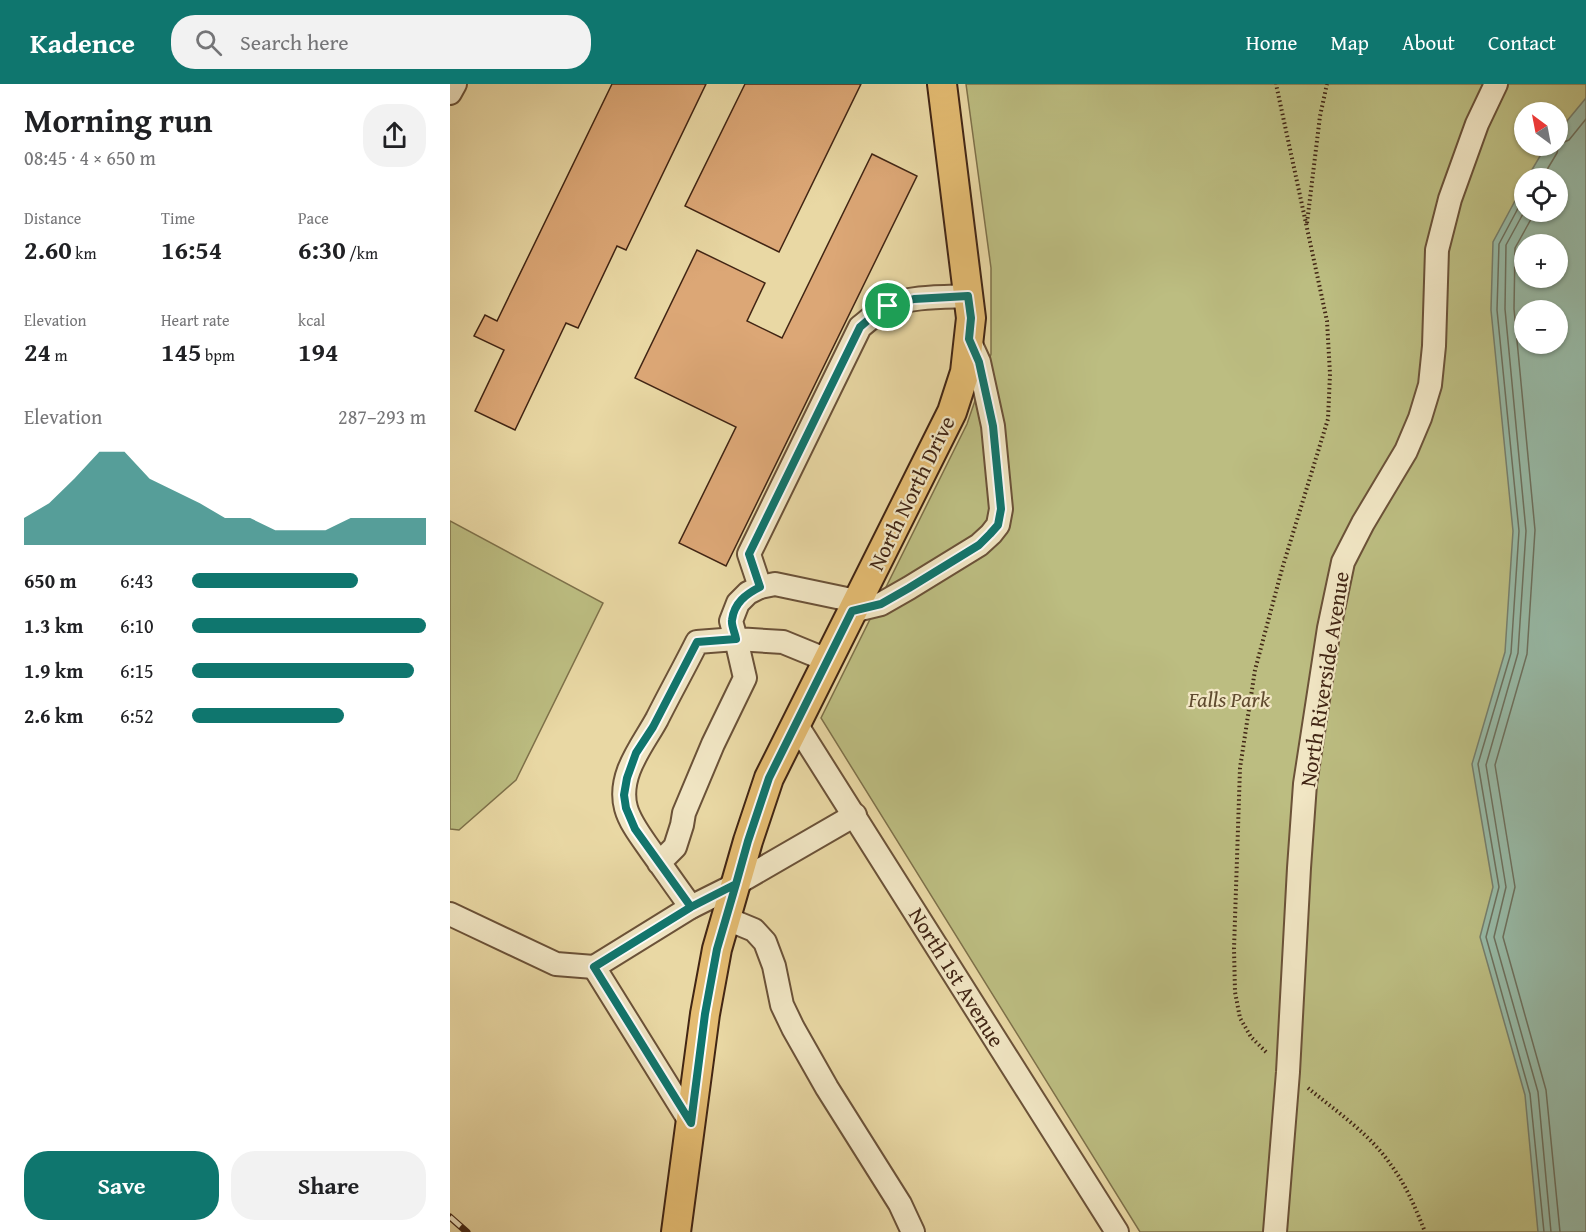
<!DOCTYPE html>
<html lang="en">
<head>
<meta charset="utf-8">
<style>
  :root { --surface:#fff; --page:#f2f2f2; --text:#202124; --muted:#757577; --accent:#0f766e }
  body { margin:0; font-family:"Gentium Book Plus",serif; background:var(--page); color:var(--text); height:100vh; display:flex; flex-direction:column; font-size:22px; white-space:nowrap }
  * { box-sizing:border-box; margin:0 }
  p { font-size:20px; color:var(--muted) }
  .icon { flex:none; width:33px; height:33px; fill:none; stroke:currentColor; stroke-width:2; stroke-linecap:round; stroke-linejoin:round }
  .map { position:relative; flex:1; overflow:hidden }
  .details { display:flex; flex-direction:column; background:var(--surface); width:450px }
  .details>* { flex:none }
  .needle { width:39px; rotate:328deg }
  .controls { position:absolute; left:1064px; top:18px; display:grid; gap:12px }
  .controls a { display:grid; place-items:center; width:54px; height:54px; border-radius:50%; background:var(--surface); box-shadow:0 2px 4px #0004; font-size:30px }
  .pin { position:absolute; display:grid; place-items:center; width:51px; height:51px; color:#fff; margin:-26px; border:3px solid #fff; border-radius:50%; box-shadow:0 2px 6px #0007 }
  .round { display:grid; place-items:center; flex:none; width:63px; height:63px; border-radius:24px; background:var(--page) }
  .summary { display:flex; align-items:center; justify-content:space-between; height:102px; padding:0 24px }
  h1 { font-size:33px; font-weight:700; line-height:45px }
  .metrics { display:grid; grid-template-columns:repeat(3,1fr); gap:9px; height:102px; padding:6px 24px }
  .metrics div { display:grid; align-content:center }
  .metrics b { font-size:26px; font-weight:700 }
  .metrics small { font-size:16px; font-weight:400 }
  .metrics p { font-size:16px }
  .chart { height:168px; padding:12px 24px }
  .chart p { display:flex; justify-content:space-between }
  .chart svg { width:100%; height:108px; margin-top:6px; fill:var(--accent); opacity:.7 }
  .primary-button { display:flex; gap:12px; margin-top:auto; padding:12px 24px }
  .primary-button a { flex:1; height:69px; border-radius:24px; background:var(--accent); color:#fff; font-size:24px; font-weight:700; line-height:69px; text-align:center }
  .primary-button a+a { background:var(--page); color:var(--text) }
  ul { padding:0 24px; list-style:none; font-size:20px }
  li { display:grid; grid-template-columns:96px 72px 1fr; align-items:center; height:45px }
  li i { height:15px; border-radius:8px; background:var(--accent) }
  header { display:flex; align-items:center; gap:36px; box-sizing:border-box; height:84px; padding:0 30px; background:var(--accent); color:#fff }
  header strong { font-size:28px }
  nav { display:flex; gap:33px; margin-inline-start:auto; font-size:21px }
  .search { width:420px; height:54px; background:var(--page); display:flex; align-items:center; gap:15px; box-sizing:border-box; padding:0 21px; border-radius:24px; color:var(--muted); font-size:22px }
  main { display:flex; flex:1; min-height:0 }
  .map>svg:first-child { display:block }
  .green { fill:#bcbd81; stroke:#7e714a; stroke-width:1.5; fill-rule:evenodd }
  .water { fill:#97baa7; stroke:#757e6c; stroke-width:1.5; fill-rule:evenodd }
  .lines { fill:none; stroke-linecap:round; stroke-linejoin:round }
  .shore { stroke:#6c705e; stroke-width:1.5 }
  .building { fill:#dca776; stroke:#412514; stroke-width:1.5 }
  .minor-casing { stroke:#6b5238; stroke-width:26 }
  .major-casing { stroke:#412514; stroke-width:32 }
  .path { stroke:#412514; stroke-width:4; stroke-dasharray:1.5 3; stroke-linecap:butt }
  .minor { stroke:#f1e6c4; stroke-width:22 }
  .major { stroke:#e4bc72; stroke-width:28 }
  .rail-casing { stroke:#412514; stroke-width:7 }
  .rail { stroke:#f1e6c4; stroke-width:4.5; stroke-dasharray:14; stroke-linecap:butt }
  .route-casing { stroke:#fff; stroke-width:12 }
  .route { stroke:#0f766e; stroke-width:8 }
  .labels { text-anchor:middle; stroke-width:4.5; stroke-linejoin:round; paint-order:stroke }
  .street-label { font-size:22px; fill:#412514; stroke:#f1e6c4 }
  .park-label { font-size:22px; font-style:italic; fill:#604b2f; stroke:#f1e6c4 }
</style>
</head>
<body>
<header>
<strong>Kadence</strong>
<div class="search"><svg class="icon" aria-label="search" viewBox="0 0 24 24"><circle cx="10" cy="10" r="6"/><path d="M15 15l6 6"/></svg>Search here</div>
<nav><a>Home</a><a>Map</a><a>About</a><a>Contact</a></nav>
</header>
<main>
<section class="details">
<div class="summary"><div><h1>Morning run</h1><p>08:45 · 4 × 650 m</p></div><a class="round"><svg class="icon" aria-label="share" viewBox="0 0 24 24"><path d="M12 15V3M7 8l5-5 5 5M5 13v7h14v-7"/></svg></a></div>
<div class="metrics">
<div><p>Distance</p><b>2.60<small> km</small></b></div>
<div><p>Time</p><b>16:54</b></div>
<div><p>Pace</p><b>6:30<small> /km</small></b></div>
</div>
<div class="metrics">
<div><p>Elevation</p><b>24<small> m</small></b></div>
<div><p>Heart rate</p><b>145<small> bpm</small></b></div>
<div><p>kcal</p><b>194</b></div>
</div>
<div class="chart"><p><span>Elevation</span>287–293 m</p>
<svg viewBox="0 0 160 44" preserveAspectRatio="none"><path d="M0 44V33L10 27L20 17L30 6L40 6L50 17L60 22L70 27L80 33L90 33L100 38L110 38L120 38L130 33L140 33L150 33L160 33V44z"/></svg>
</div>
<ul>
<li><b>650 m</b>6:43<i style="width:71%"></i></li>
<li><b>1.3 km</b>6:10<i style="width:100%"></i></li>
<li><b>1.9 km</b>6:15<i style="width:95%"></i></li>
<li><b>2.6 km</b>6:52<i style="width:65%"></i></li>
</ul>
<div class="primary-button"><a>Save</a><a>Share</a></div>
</section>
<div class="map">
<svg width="1136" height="1148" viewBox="0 0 1136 1148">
  <rect width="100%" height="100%" fill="#e9d8a4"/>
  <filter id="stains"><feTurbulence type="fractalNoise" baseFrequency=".00333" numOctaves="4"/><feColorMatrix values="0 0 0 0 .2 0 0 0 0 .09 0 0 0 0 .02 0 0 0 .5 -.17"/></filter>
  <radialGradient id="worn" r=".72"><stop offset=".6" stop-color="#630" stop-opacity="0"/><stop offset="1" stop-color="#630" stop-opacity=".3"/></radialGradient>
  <!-- green -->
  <g class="green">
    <path d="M516 0H1136V1148H690L371 634 517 340 541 270V184ZM1074 28H1107V62H1074ZM1074 94H1107V128H1074ZM1074 160H1107V194H1074ZM1074 226H1107V260H1074Z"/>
    <path d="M0 437 153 519 66 696 9 746 0 745Z"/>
  </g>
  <!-- water -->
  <path class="water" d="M1136 14V1148H1088L1075 1011 1030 853 1043 803 1022 680 1055 568 1063 447 1041 226 1043 158 1074 100V128H1107V94H1077L1096 62H1107V49ZM1074 160H1107V194H1074ZM1074 226H1107V260H1074Z"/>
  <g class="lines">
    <!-- shore -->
    <g class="shore">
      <path d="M1092 94 1107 69 1109 60 1119 56 1136 35"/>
      <path d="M1074 113 1049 160 1047 226 1069 447 1061 569 1028 680 1049 803 1036 853 1080 1010 1094 1148"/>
      <path d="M1074 128 1056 161 1055 225 1076 447 1068 569 1036 681 1056 803 1044 853 1088 1008 1101 1148"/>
      <path d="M1085 128 1065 164 1064 225 1085 446 1077 570 1045 681 1065 803 1053 853 1096 1006 1110 1148"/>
    </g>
  </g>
  <!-- building -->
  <g class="building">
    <path d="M162 0H256L176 166 167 162 128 244 116 239 65 346 25 327 54 266 24 252 35 231 47 237Z"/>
    <path d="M295 0H411L329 168 235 122Z"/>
    <path d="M422 70 467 92 276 482 229 459 286 343 185 294 247 166 315 199 297 237 332 254Z"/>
  </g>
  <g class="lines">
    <defs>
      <g id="minor">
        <path d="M0 9 5 0"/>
        <path d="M310 503 299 470 410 243C419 236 427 228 437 223 458 212 495 213 518 212"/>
        <path d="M402 527 431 520 459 504 529 461 541 450 548 441 551 425 543 342 529 278 519 256"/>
        <path d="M377 576 333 558 286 555 281 537 288 519 298 509 310 503 325 500 406 517"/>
        <path d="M346 640 667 1148"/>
        <path d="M209 779 225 763 232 741 234 729 263 660 295 594 286 555 247 558C234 584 220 609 207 635 193 661 167 691 176 724 180 739 192 754 201 767 214 785 227 804 241 823"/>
        <path d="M0 830 106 880 144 883"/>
        <path d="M275 834 304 846 315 858 324 882 332 921 343 944 377 1004 450 1120 463 1148"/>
        <path d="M144 883 241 823 277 805 405 731"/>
        <path d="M144 883 241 1039"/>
        <path d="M825 1148 838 988 849 784 855 700 879 544 893 478 913 439 956 367 970 334 980 301 984 262 987 166 1000 115 1027 40 1046 0"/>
      </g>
      <path id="major" d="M226 1148 255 930 267 865 298 757 319 694 502 328 515 288 521 234 492 0"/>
    </defs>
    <!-- minor casing -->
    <use href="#minor" class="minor-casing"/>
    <!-- major casing -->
    <use href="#major" class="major-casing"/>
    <!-- path -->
    <g class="path">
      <path d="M857 139 870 32 877 0"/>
      <path d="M816 968 801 953 790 934 785 908 784 865 790 684 805 586 832 485 878 335 880 290 877 237 826 0"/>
      <path d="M858 1004C887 1028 920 1050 941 1081 956 1101 966 1125 975 1148"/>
    </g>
    <!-- minor -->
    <use href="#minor" class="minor"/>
    <!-- major -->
    <use href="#major" class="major"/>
    <defs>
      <path id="rail" d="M0 1133 17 1148"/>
    </defs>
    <!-- rail casing -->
    <use href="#rail" class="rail-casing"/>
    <!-- rail -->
    <use href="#rail" class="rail"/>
  </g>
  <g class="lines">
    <defs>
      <path id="route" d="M438 222 424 231 410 243 299 470 310 503C296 510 284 519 282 536 281 541 285 549 286 555L247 558 203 643 186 669 177 694 174 711 176 724 185 745 241 823 286 800 267 865 255 930 241 1039 144 883 241 823 286 800 298 757 319 694 402 527 431 520 459 504 529 461 540 450 548 441 551 425 543 342 529 278 519 255 521 234 518 212 464 215 438 222"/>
    </defs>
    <!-- route casing -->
    <use href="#route" class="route-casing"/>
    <!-- route -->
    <use href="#route" class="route"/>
  </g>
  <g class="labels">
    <!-- street labels -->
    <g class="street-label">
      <text transform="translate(461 409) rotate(-64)" y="8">North North Drive</text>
      <text transform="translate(874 595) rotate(-81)" y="8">North Riverside Avenue</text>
      <text transform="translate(507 893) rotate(58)" y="8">North 1st Avenue</text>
    </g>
    <!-- park labels -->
    <g class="park-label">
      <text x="779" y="623">Falls Park</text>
    </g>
  </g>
  <rect width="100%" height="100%" filter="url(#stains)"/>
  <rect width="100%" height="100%" fill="url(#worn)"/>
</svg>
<div class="controls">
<a><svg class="needle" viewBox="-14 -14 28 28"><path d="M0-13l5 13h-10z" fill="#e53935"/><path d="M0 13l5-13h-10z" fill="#757577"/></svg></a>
<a><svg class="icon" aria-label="locate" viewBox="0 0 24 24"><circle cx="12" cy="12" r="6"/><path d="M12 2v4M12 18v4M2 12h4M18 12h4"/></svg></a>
<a>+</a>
<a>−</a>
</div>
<div class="pin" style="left:438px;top:222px;background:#1e9e55"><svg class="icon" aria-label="arrive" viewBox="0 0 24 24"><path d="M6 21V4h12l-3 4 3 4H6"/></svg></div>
</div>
</main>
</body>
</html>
